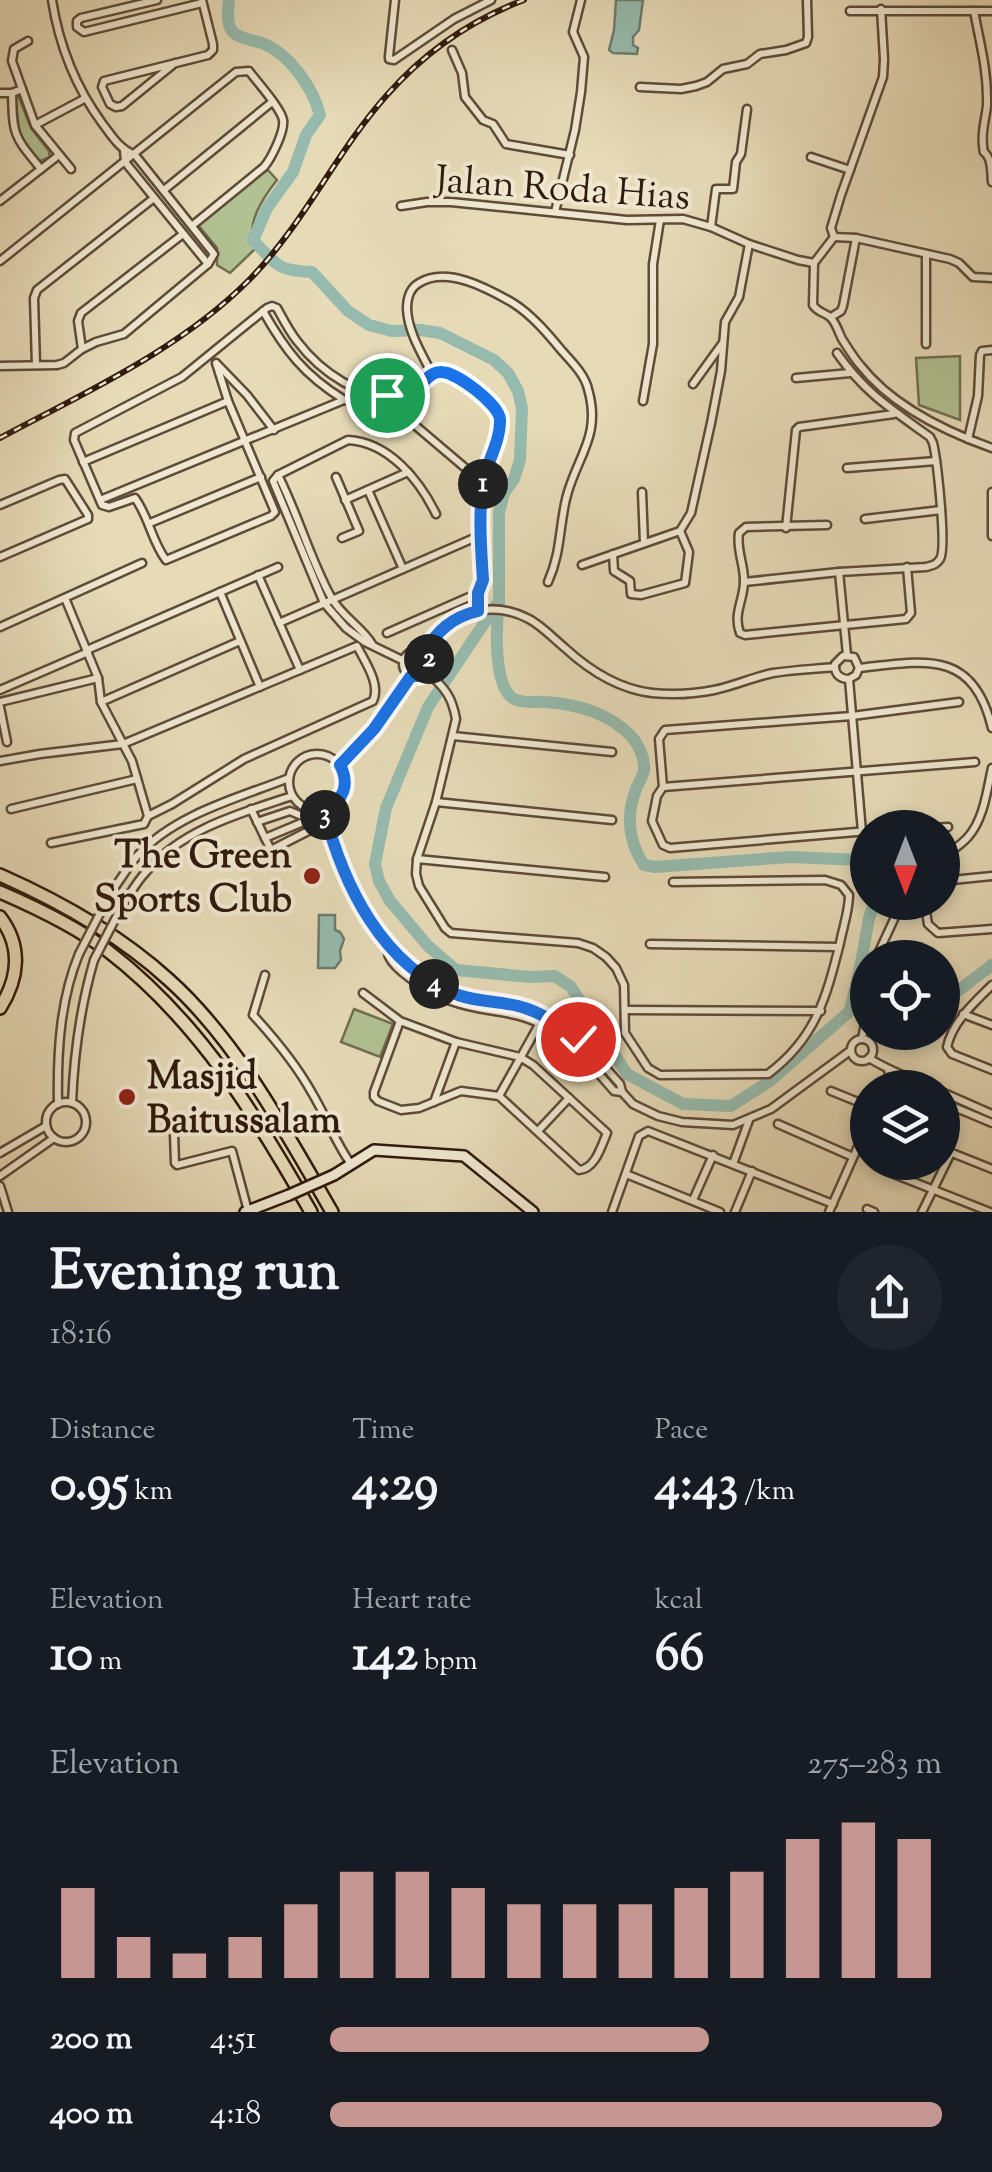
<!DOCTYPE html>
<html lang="en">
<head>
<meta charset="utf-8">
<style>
  :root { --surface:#171b24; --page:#20242c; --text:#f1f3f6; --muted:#9ea1a6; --accent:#c59692 }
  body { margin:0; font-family:"Sorts Mill Goudy",serif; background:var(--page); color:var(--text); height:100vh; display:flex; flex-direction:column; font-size:38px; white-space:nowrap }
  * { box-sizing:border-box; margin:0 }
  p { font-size:32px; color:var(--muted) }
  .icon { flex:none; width:55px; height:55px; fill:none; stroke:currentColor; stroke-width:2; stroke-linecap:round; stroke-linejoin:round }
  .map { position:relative; height:1212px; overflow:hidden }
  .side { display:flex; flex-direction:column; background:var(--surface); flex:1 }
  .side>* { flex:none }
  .needle { width:65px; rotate:180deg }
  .tools { position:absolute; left:850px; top:810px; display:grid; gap:20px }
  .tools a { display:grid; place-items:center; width:110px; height:110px; border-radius:50%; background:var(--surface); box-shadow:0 5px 15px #0003; font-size:50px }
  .pin { position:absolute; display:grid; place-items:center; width:85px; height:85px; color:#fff; margin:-42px; border:5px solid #fff; border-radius:50%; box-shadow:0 2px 10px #0007 }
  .km { position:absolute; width:50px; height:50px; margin:-25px; border-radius:50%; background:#222; color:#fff; font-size:28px; line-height:50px; text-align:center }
  .round { display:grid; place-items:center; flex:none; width:105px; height:105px; border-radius:52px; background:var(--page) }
  .overview { display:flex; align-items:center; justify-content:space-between; height:170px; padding:0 50px }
  h1 { font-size:55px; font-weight:700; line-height:75px }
  .figures { display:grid; grid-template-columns:repeat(3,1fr); gap:15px; height:170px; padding:10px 50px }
  .figures div { display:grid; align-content:center }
  .figures b { font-size:50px; font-weight:700 }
  .figures small { font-size:28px; font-weight:400 }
  .figures p { font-size:28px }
  .chart { height:280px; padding:20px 50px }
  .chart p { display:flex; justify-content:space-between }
  .chart svg { width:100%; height:180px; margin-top:10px; stroke:var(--accent); stroke-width:6 }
  ul { padding:0 50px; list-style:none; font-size:32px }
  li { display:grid; grid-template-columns:160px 120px 1fr; align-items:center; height:75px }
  li i { height:25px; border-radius:12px; background:var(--accent) }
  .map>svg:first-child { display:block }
  .green { fill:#b1c192; stroke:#716e50; stroke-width:2.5 }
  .water { fill:#96bbae; stroke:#6e7b6e; stroke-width:2.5 }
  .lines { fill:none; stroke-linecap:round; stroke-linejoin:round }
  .river { stroke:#96bbae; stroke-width:12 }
  .street-casing { stroke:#5e4b38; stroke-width:11 }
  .secondary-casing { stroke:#311b0e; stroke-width:14 }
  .highway-casing { stroke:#311b0e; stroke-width:16 }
  .street { stroke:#efe7d0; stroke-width:6 }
  .secondary { stroke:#efe7d0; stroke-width:9 }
  .highway { stroke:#e6dab7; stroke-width:11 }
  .rail-casing { stroke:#311b0e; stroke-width:6 }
  .rail { stroke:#efe7d0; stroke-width:2.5; stroke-dasharray:8; stroke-linecap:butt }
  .street-bridge-casing { stroke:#5e4b38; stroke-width:11; stroke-linecap:butt }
  .secondary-bridge-casing { stroke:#311b0e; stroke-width:14; stroke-linecap:butt }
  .street-bridge { stroke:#efe7d0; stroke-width:6 }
  .secondary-bridge { stroke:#efe7d0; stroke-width:9 }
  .route-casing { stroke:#fff; stroke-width:20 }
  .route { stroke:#1a73e8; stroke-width:12 }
  .poi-dot { fill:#8f2418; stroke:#efe7d0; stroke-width:4 }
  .labels { text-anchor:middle; stroke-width:8; stroke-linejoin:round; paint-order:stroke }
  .street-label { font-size:38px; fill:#311b0e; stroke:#efe7d0 }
  .poi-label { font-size:38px; font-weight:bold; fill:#311b0e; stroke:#efe7d0; text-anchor:end }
</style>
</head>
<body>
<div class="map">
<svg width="992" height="1212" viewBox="0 0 992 1212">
  <rect width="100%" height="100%" fill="#e6dab7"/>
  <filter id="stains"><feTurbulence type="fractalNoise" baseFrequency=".002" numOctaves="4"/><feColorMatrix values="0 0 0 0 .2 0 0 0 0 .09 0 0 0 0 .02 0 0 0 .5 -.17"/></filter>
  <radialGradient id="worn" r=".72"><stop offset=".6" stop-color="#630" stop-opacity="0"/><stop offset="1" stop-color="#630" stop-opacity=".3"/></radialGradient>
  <!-- green -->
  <g class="green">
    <path d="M18 95 31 128 49 151 50 157 38 162 17 137 11 97Z"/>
    <path d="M268 170 277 180C262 199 245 224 255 249L230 273 217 265V248L198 225 253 179Z"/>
    <path d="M960 356V420L919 405 916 358Z"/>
    <path d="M354 1009 393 1024 380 1057 341 1042Z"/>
  </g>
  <!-- water -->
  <g class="water">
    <path d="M616 0H643L639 30 633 37V45L638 48 637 54 613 53 609 50 614 30Z"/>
    <path d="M319 915H335V930L340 932 344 939 340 951 341 960 335 968H318Z"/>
  </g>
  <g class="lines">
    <!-- river -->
    <g class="river">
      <path d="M229 0C228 9 226 23 232 31 239 39 253 40 262 43 290 54 313 88 320 115L306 135 293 172 267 208 253 240C276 264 277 271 312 272L348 311 369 325 392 331 420 330 440 333 494 360 508 373 518 391 522 408 520 460 514 479 504 493 499 513V601L428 707 386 808 375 864 379 881 390 901 428 946 456 970 530 977 555 976 571 987 627 1074 683 1104 731 1106 770 1081 850 1011 861 963 868 968"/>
      <path d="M499 604C496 626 493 687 514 699 524 704 535 701 545 702 576 704 608 713 630 735 638 743 645 758 644 770 643 777 637 785 635 792 626 817 629 843 644 865L655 867 790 857 861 860 868 863"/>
      <path d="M861 963 869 918 875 902"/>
      <path d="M942 1003 992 965"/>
    </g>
    <defs>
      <g id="street">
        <path d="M157 0 81 18 77 21V27L84 32 202 3"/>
        <path d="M395 0 389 56V59L394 60 454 19 491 0"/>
        <path d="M850 11H992"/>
        <path d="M974 11C980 43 988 72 987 105 986 118 981 131 983 145 984 158 983 147 989 159 992 166 991 175 992 182"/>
        <path d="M28 41 14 49 12 61 35 125 71 169"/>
        <path d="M452 50 462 73 465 97 483 120 493 124 506 144 570 155"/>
        <path d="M175 63 122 106 116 107 110 104 102 87 104 81 208 55 213 50V44L202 0"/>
        <path d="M640 87 681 89 696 86 707 82 723 69 747 64 760 54 786 50 806 43 808 37 807 0"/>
        <path d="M0 93H12L22 89"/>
        <path d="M12 93C13 137 14 136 41 169"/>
        <path d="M35 125 84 99"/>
        <path d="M124 150 125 162 208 264"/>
        <path d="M811 157 850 170"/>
        <path d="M164 190 272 102"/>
        <path d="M0 201 59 155"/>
        <path d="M401 206 427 202H451L627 220 683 219 711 227 749 244 798 260 814 263"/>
        <path d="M555 212 575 130 581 92 584 57 573 32 581 0"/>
        <path d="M711 227 716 189H733L736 162 741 154 747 109"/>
        <path d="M834 237 831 228 841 195 883 77 884 59 881 9"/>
        <path d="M834 237 856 238 950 259 959 263 973 277 992 278"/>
        <path d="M926 254V344"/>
        <path d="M0 261 236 72 249 71C257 82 281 108 283 120 285 131 271 159 264 167L193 225"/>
        <path d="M814 263 813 305C818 313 825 312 831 318 836 323 839 333 842 339 848 348 853 357 860 365 892 406 944 431 992 448"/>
        <path d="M814 263 834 237"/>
        <path d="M263 311C285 350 304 375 343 399"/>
        <path d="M831 317 841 311 843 306 856 238"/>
        <path d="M82 349 78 321 81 313 183 234"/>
        <path d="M216 363 228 401 275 512 271 516 166 560C152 542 149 517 135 498L109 507 102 505 74 440 75 433 182 377 267 308 272 306 277 308C283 319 289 331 297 341 319 370 363 404 402 393 416 389 430 371 442 372 458 373 498 404 500 419 501 440 488 460 484 479 477 509 481 549 483 580L478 593 387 633"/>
        <path d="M217 364 247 395 274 430"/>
        <path d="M36 365 34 298 37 290 154 198"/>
        <path d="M0 366 57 365 64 363 82 349 96 342 124 334 208 264 214 254 135 155C119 149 112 136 102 123 75 86 59 45 52 0"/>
        <path d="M432 374C422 354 408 332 407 309 407 298 410 288 419 283 447 266 487 288 513 303 532 315 548 334 562 351 572 362 585 375 588 389 602 437 576 457 566 499 559 529 561 553 548 582"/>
        <path d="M796 378 850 373"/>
        <path d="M693 384 722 344"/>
        <path d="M643 401 653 344V264L660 220"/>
        <path d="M968 439 978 396 980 355 982 351 992 350"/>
        <path d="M83 462 228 401"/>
        <path d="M847 468 936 461"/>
        <path d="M278 475C298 514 310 559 331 597 341 616 362 627 372 644"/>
        <path d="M336 477 359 531 342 538"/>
        <path d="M368 490 403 569"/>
        <path d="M642 492 644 542"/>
        <path d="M992 492V536"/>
        <path d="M100 500 344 400 387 406 397 410 483 483"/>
        <path d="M345 500 408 472"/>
        <path d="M0 505 59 480 65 479 88 515V519L0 557"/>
        <path d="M865 519 941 510"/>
        <path d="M150 523 261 477"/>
        <path d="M827 525 746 527 739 533C736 550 745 566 744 583 743 602 733 614 740 633L745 635 906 619 911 613 907 567"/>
        <path d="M786 528 796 430 799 427 894 414"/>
        <path d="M613 554 614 571 630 581 631 594 641 595 685 583 689 552 680 531"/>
        <path d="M582 565 680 531 691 513 711 423 721 371 725 322 739 297 749 244"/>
        <path d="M839 572 847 655"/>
        <path d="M258 575 300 670"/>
        <path d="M744 582 839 572 926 567C933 565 936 565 940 559 947 548 937 460 933 443L930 437C891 409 865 393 837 353"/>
        <path d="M220 592 260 687"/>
        <path d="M65 598 98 678 101 702 132 761 148 816"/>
        <path d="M279 623 481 535"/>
        <path d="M0 627 142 563"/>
        <path d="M87 650 278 567"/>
        <circle cx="416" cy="664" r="13"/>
        <path d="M424 653C448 615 486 597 529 619 542 626 553 638 565 648 590 671 618 689 652 693 672 695 694 694 714 690 734 686 753 677 773 673 793 670 815 669 835 667"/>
        <path d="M404 661 365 642 346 628 324 603 273 481 278 475 348 440C389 442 420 481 436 514"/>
        <path d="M859 668C923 661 973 648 992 728"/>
        <path d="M427 672C444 687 452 696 456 719L436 802 417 859 416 874 419 886 445 928 451 933 578 943 593 948 606 957 616 968 624 985 625 1033 648 1068 660 1075 768 1074C816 1038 826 998 840 943 843 927 849 911 849 895L841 885 825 880 673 882"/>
        <path d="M849 679C839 679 834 673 835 664L843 656 854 657 859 668 856 675 849 679 862 832"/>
        <path d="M0 690 88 652"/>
        <path d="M0 702 98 678"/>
        <path d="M101 702 240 641"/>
        <path d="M0 707 7 742"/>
        <path d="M453 736 612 752"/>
        <circle cx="317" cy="782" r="28"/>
        <path d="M0 761 40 754 123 744 357 646C365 662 381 684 373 701L244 759 172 804 148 816 144 824 51 843"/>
        <path d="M340 765 374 729 411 676"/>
        <path d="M663 787 975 762"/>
        <path d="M436 802 612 820"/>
        <path d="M11 809 137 779"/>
        <path d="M251 809 265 838 308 820"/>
        <path d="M324 810C337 859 360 899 385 942 387 947 387 952 389 957 395 970 424 989 437 995 461 1007 485 1009 511 1014 556 1022 585 1058 614 1091L622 1092"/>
        <path d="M257 822 290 811 309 819 318 826 273 849 270 848 265 838"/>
        <path d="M934 828 948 827"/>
        <path d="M868 831 670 848 663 845 652 821 657 796 663 787 659 739 665 730 852 716 959 702"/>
        <path d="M942 858C951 851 961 845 968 837 984 819 987 790 992 768"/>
        <path d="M417 859 605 877"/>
        <path d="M942 881 992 876"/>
        <path d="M110 894C119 882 127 868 137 856 175 814 238 798 289 778"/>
        <path d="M929 902 926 912 928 924 938 933 992 929"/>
        <path d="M123 904C131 893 137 881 146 872 182 829 241 813 292 796"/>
        <path d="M650 944 838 947"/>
        <path d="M388 947C406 956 418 975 436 985 451 993 469 1000 487 1002 497 1004 507 1004 517 1006 561 1017 591 1051 620 1084L622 1092 633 1104 658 1116 682 1122 733 1125 771 1109 850 1051"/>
        <path d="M876 958 902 902"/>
        <path d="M265 975 253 1015C275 1039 296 1064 312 1093 326 1116 335 1142 351 1164"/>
        <path d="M992 985C974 1003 953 1021 947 1047L952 1054 992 1070"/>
        <path d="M363 993 400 1021 456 1042 520 1057 533 1065 607 1133C601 1147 595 1169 579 1170L499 1096 461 1091 419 1108 401 1110 378 1101 374 1097V1092L400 1021"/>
        <path d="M626 1010 821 1011"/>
        <path d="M963 1014 992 1025"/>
        <path d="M862 1039 868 1007"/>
        <circle cx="862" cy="1050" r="11"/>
        <path d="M869 1058C889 1071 911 1078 933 1088"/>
        <path d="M888 1070 891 1080 909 1088"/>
        <path d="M831 1091 868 1106"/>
        <path d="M942 1092 992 1114"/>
        <path d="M499 1096 541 1021"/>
        <path d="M434 1102 456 1042"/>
        <path d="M942 1102 992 1123"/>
        <circle cx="66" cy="1122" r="20"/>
        <path d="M72 1103C74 1053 80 1008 94 960"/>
        <path d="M58 1104C57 1053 60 1000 79 954"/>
        <path d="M778 1124 853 1157"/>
        <path d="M538 1131 569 1098"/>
        <path d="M174 1133 175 1163 177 1165 232 1151 248 1211"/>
        <path d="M942 1149 992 1169"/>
        <path d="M0 1153 46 1126"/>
        <path d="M733 1164 749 1120"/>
        <path d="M886 1171 990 1212"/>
        <path d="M626 1174 720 1212"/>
        <path d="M0 1176 54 1138"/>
        <path d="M0 1186 8 1212"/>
        <path d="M693 1200 713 1155"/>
        <path d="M867 1209 874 1212"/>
        <path d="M612 1212 639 1136 648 1131 833 1204"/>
        <path d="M735 1212 752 1171"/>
        <path d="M829 1212 868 1124"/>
        <path d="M922 1212 951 1153"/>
      </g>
      <g id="secondary">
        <path d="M334 1175 374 1150 464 1156 533 1212"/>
        <path d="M245 1212 289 1195"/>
      </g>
      <g id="highway">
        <path d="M0 875C61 902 120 935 169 980 237 1041 287 1134 332 1212"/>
        <path d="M0 892C37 908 77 927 108 951 199 1021 255 1114 311 1212"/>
        <path d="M0 917C22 946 19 978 0 1008"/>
      </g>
    </defs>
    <!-- street casing -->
    <use href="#street" class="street-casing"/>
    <!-- secondary casing -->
    <use href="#secondary" class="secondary-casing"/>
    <!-- highway casing -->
    <use href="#highway" class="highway-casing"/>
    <!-- street -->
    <use href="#street" class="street"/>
    <!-- secondary -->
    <use href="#secondary" class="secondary"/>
    <!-- highway -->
    <use href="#highway" class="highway"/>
    <defs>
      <path id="rail" d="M0 438C86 392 181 349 250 279 304 224 336 152 387 95 424 53 471 20 524 0"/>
    </defs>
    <!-- rail casing -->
    <use href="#rail" class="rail-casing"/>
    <!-- rail -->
    <use href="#rail" class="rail"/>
    <defs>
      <g id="street-bridge">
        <path d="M79 954 110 894"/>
        <path d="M94 960 123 904"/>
      </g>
      <path id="secondary-bridge" d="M289 1195 334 1175"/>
    </defs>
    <!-- street-bridge casing -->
    <use href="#street-bridge" class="street-bridge-casing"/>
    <!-- secondary-bridge casing -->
    <use href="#secondary-bridge" class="secondary-bridge-casing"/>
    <!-- street-bridge -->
    <use href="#street-bridge" class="street-bridge"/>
    <!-- secondary-bridge -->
    <use href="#secondary-bridge" class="secondary-bridge"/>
  </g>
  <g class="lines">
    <defs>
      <path id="route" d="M387 395C397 394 408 392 417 387 426 381 431 371 442 372 458 373 498 404 500 419 501 440 488 460 484 479 478 507 481 550 483 580L478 593V611C452 617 437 631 424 653L429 660 426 672 420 676H411L374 729 340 765C350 784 344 801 324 810 343 885 382 966 458 995 478 1002 498 1001 518 1006 542 1012 559 1025 578 1039"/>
    </defs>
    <!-- route casing -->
    <use href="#route" class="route-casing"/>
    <!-- route -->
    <use href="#route" class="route"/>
  </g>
  <!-- markers -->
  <g class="poi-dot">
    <circle cx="312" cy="876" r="10"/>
    <circle cx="127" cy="1097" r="10"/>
  </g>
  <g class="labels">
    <!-- street labels -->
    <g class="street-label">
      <text transform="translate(563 187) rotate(4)" y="13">Jalan Roda Hias</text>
    </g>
    <!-- poi labels -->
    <g class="poi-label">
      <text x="292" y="867">The Green<tspan x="292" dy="44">Sports Club</tspan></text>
      <text x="147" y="1088" text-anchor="start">Masjid<tspan x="147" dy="44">Baitussalam</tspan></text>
    </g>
  </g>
  <rect width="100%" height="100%" filter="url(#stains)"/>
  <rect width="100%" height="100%" fill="url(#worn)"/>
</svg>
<div class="tools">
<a><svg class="needle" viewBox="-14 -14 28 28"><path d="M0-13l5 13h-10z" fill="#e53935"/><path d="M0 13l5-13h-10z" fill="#9ea1a6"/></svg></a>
<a><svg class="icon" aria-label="locate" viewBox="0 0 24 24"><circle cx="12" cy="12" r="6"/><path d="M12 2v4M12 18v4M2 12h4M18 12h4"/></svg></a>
<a><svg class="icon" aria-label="layers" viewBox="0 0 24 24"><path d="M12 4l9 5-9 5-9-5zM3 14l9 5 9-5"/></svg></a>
</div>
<div class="pin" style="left:387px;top:395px;background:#1e9e55"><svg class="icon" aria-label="arrive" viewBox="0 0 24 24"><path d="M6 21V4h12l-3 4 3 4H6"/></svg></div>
<div class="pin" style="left:578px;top:1039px;background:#d93025"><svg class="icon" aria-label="check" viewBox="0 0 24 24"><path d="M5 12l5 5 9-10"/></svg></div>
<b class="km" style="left:483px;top:484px">1</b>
<b class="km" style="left:429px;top:659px">2</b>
<b class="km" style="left:325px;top:815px">3</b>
<b class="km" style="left:434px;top:984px">4</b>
</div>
<section class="side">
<div class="overview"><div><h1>Evening run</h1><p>18:16</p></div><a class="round"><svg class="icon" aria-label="share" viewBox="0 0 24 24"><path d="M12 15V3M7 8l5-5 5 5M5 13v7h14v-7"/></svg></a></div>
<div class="figures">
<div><p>Distance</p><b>0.95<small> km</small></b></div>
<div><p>Time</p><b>4:29</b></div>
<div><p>Pace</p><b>4:43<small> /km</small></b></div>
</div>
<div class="figures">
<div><p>Elevation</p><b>10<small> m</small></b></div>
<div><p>Heart rate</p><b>142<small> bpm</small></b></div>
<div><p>kcal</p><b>66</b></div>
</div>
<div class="chart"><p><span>Elevation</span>275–283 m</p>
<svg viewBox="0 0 160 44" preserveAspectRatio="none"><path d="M5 44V22M15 44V34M25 44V38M35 44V34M45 44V26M55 44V18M65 44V18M75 44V22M85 44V26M95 44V26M105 44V26M115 44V22M125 44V18M135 44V10M145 44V6M155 44V10"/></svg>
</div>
<ul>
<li><b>200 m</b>4:51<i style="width:62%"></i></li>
<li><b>400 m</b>4:18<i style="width:100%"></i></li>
</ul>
</section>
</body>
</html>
